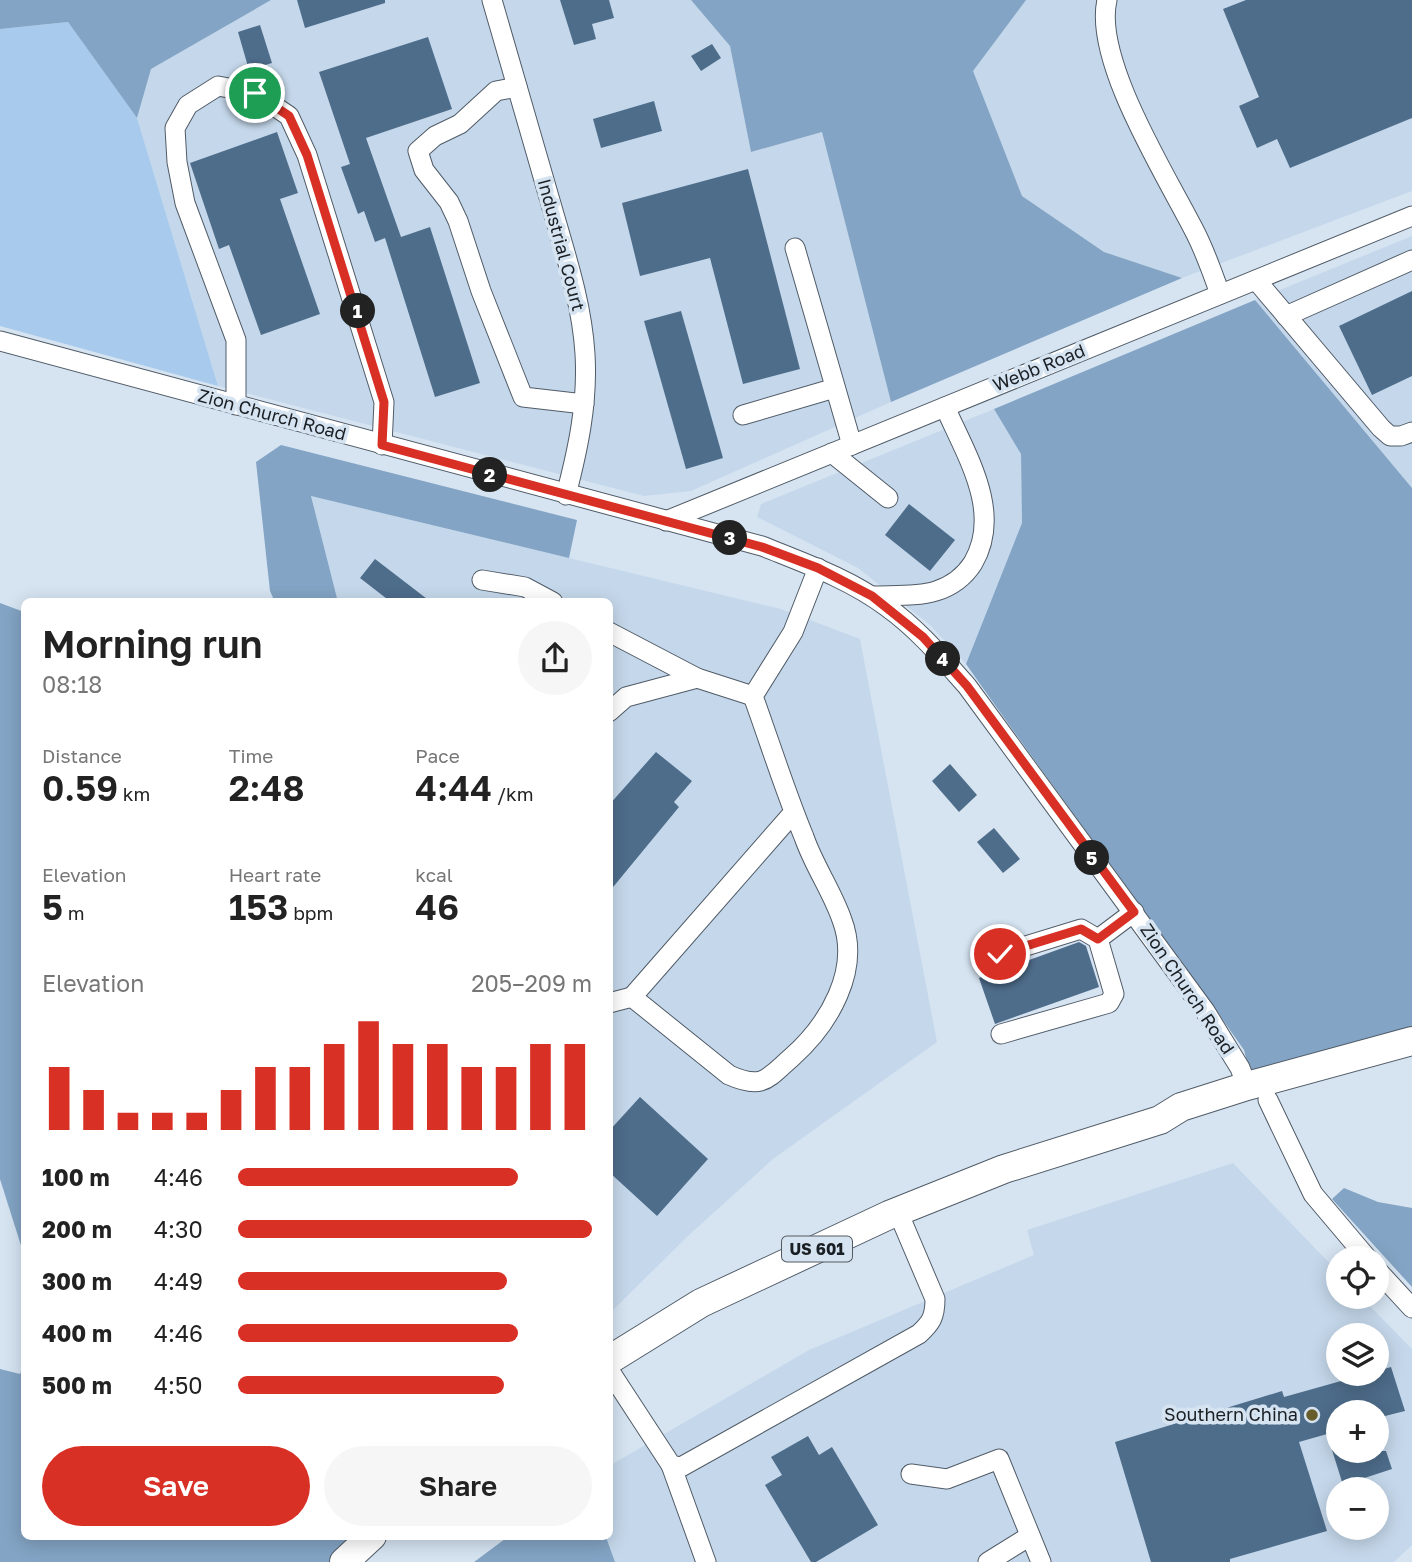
<!DOCTYPE html>
<html lang="en">
<head>
<meta charset="utf-8">
<style>
  :root { --surface:#fff; --page:#f6f6f6; --text:#222; --muted:#767676; --accent:#d93025 }
  body { margin:0; font-family:"Golos Text",sans-serif; background:var(--page); color:var(--text); height:100vh; display:flex; flex-direction:column; font-size:26px; white-space:nowrap }
  * { box-sizing:border-box; margin:0 }
  p { font-size:23px; color:var(--muted) }
  .icon { flex:none; width:38px; height:38px; fill:none; stroke:currentColor; stroke-width:2; stroke-linecap:round; stroke-linejoin:round }
  .map { position:relative; flex:1; overflow:hidden }
  .details { position:absolute; left:21px; top:598px; width:592px; height:942px; display:flex; flex-direction:column; background:var(--surface); border-radius:10px; box-shadow:0 4px 18px #0003 }
  .details>* { flex:none }
  .tools { position:absolute; left:1326px; top:1246px; display:grid; gap:14px }
  .tools a { display:grid; place-items:center; width:63px; height:63px; border-radius:50%; background:var(--surface); box-shadow:0 4px 18px #0003; font-size:35px }
  .pin { position:absolute; display:grid; place-items:center; width:60px; height:60px; color:#fff; margin:-30px; border:4px solid #fff; border-radius:50%; box-shadow:0 2px 7px #0007 }
  .km { position:absolute; width:35px; height:35px; margin:-18px; border-radius:50%; background:#222; color:#fff; font-size:19px; line-height:35px; text-align:center }
  .round { display:grid; place-items:center; flex:none; width:74px; height:74px; border-radius:37px; background:var(--page) }
  .summary { display:flex; align-items:center; justify-content:space-between; height:119px; padding:0 21px }
  h1 { font-size:38px; font-weight:600; line-height:52px }
  .metrics { display:grid; grid-template-columns:repeat(3,1fr); gap:10px; height:119px; padding:7px 21px }
  .metrics div { display:grid; align-content:center }
  .metrics b { font-size:35px; font-weight:600 }
  .metrics small { font-size:19px; font-weight:400 }
  .metrics p { font-size:19px }
  .chart { height:196px; padding:14px 21px }
  .chart p { display:flex; justify-content:space-between }
  .chart svg { width:100%; height:126px; margin-top:7px; stroke:var(--accent); stroke-width:6 }
  .action { display:flex; gap:14px; margin-top:auto; padding:14px 21px }
  .action a { flex:1; height:80px; border-radius:42px; background:var(--accent); color:#fff; font-size:28px; font-weight:600; line-height:80px; text-align:center }
  .action a+a { background:var(--page); color:var(--text) }
  ul { padding:0 21px; list-style:none; font-size:23px }
  li { display:grid; grid-template-columns:112px 84px 1fr; align-items:center; height:52px }
  li i { height:18px; border-radius:9px; background:var(--accent) }
  .map>svg:first-child { display:block }
  .built { fill:#c5d8eb; fill-rule:evenodd }
  .green { fill:#a8caec }
  .forest { fill:#83a4c4 }
  .building { fill:#4e6d8b }
  .lines { fill:none; stroke-linecap:round; stroke-linejoin:round }
  .minor-casing { stroke:#505b67; stroke-width:21 }
  .highway-casing { stroke:#505b67; stroke-width:30 }
  .minor { stroke:#fff; stroke-width:19 }
  .highway { stroke:#fff; stroke-width:28 }
  .route-casing { stroke:#fff; stroke-width:14 }
  .route { stroke:#d93025; stroke-width:9 }
  .poi-dot { fill:#685d2a; stroke:#d6e4f2; stroke-width:2.5 }
  .labels { text-anchor:middle; stroke-width:7; stroke-linejoin:round; paint-order:stroke }
  .shield { fill:#d6e4f2; stroke:#525a62; stroke-width:2 }
  .shield-label { font-size:16px; font-weight:bold; fill:#1a1f24 }
  .street-label { font-size:18px; fill:#1a1f24; stroke:#d6e4f2 }
  .poi-label { font-size:18px; fill:#1a1f24; stroke:#d6e4f2; text-anchor:end }
</style>
</head>
<body>
<div class="map">
<svg width="1412" height="1562" viewBox="0 0 1412 1562">
  <rect width="100%" height="100%" fill="#d6e4f2"/>
  <!-- built -->
  <g class="built">
    <path d="M271 0H691L730 46 751 152 822 132 891 402 691 491 644 496 218 386 137 118 151 69Z"/>
    <path d="M1026 0H1412V191L1182 278 1104 252 1022 196 972 71Z"/>
    <path d="M1412 236V488L1255 300Z"/>
    <path d="M994 409 1021 453 1022 523 966 664 930 625 858 568 757 517 761 504Z"/>
    <path d="M311 496 781 609 860 639 937 1042 773 1159 689 1235 609 1314V602H338Z"/>
    <path d="M1233 1163 1339 1273V1297H1361L1412 1349V1545L1394 1562H615L606 1537 609 1536V1466L809 1350 1034 1255 1027 1230ZM1339 1335H1377V1374H1339ZM1339 1412H1377V1451H1339ZM1339 1489H1377V1528H1339Z"/>
  </g>
  <!-- green -->
  <path class="green" d="M68 22 137 118 218 386 0 326V29Z"/>
  <!-- forest -->
  <g class="forest">
    <path d="M0 0H271L151 69 137 118 68 22 0 29Z"/>
    <path d="M691 0H1026L973 71 1022 196 1104 252 1182 278 891 402 822 132 751 152 730 46Z"/>
    <path d="M1255 300 1412 488V1028L1250 1073 1244 1050C1153 920 1057 794 966 664L1022 523 1021 454 994 409Z"/>
    <path d="M281 445 577 520 569 558 311 496 338 602H275L270 591 256 462Z"/>
    <path d="M0 603 24 612V1255L0 1179Z"/>
    <path d="M1344 1188 1378 1202 1412 1208V1287L1332 1199Z"/>
    <path d="M24 1364V1536L354 1537 329 1562H0V1369L20 1374Z"/>
    <path d="M509 1536 606 1537 615 1562H474Z"/>
  </g>
  <!-- building -->
  <g class="building">
    <path d="M297 0H385V3L305 28Z"/>
    <path d="M560 0H609L614 18 592 24 596 39 574 45Z"/>
    <path d="M1246 0H1412V118L1290 168 1277 139 1257 148 1239 106 1259 97 1223 9Z"/>
    <path d="M260 25 272 63 249 70 238 32Z"/>
    <path d="M428 37 452 109 366 138 401 237 430 227 480 383 435 397 385 238 375 242 364 211 358 214 341 167 350 164 319 72Z"/>
    <path d="M712 44 721 58 701 71 691 56Z"/>
    <path d="M654 101 662 131 601 148 593 119Z"/>
    <path d="M277 132 298 193 280 199 320 314 261 335 229 245 219 249 190 163Z"/>
    <path d="M748 169 800 369 743 384 710 258 640 276 622 203Z"/>
    <path d="M1412 291V376L1372 395 1339 326Z"/>
    <path d="M681 311 723 458 686 469 644 321Z"/>
    <path d="M909 504 955 540 930 571 885 535Z"/>
    <path d="M375 559 431 602H391L360 578Z"/>
    <path d="M656 752 692 781 674 802 679 807 609 892V805Z"/>
    <path d="M950 764 977 795 959 812 932 781Z"/>
    <path d="M994 828 1020 859 1003 873 977 842Z"/>
    <path d="M1079 942 1086 946 1099 987 995 1024 979 978Z"/>
    <path d="M640 1097 708 1159 657 1216 609 1172V1131Z"/>
    <path d="M1391 1367 1405 1411 1377 1418V1412H1339V1451H1386L1392 1469 1343 1485 1327 1434 1299 1442 1327 1531 1230 1559V1562H1151L1115 1442 1282 1391 1284 1397 1366 1374H1377V1371Z"/>
    <path d="M808 1436 819 1455 832 1447 878 1525 816 1562H811L765 1485 782 1475 771 1457Z"/>
  </g>
  <g class="lines">
    <defs>
      <g id="minor">
        <path d="M492 0C512 68 531 136 551 204 565 253 582 303 585 354 588 403 578 449 566 495"/>
        <path d="M1107 0C1093 61 1168 178 1196 234 1206 254 1213 274 1220 294"/>
        <path d="M517 87 496 91 460 124 435 136 418 151 424 170 449 202 458 221 481 291 523 397 584 404"/>
        <path d="M795 248 852 445"/>
        <path d="M1256 280 1381 428 1390 436H1401L1412 432"/>
        <path d="M1286 316 1412 260"/>
        <path d="M0 341 762 546C804 563 850 579 887 607 918 629 942 658 967 686L1205 1011 1240 1068 1247 1086"/>
        <path d="M236 405V340L185 203 177 162 175 128 188 105 218 86 255 93 289 116 307 155 384 402 382 445"/>
        <path d="M743 415 835 388"/>
        <path d="M832 453 888 498"/>
        <path d="M666 521 1412 216"/>
        <path d="M482 580 525 587 553 602"/>
        <path d="M872 596C892 595 917 597 936 591 952 586 964 577 973 563 1003 512 966 455 945 407"/>
        <path d="M609 632 697 678"/>
        <path d="M609 712 626 697 697 678 753 696"/>
        <path d="M794 812 632 997 729 1075C763 1090 767 1079 792 1057 829 1024 861 970 842 920 832 891 814 866 804 837 785 791 770 743 753 696L793 632 818 568"/>
        <path d="M1000 954 1081 929 1098 939"/>
        <path d="M609 1003 632 997"/>
        <path d="M1001 1034 1109 1003 1114 994 1098 939 1134 912"/>
        <path d="M1268 1100 1313 1194 1367 1258"/>
        <path d="M1377 1270 1412 1308"/>
        <path d="M609 1370 671 1465 681 1467 919 1334C931 1323 935 1317 935 1299L898 1212"/>
        <path d="M671 1465 706 1562"/>
        <path d="M911 1474 947 1479 999 1459 1041 1562"/>
        <path d="M988 1562 1030 1536"/>
      </g>
      <g id="highway">
        <path d="M609 1360 701 1303 889 1215 1004 1169 1160 1120 1181 1107 1247 1086 1412 1041"/>
        <path d="M344 1562 372 1536"/>
      </g>
    </defs>
    <!-- minor casing -->
    <use href="#minor" class="minor-casing"/>
    <!-- highway casing -->
    <use href="#highway" class="highway-casing"/>
    <!-- minor -->
    <use href="#minor" class="minor"/>
    <!-- highway -->
    <use href="#highway" class="highway"/>
  </g>
  <g class="lines">
    <defs>
      <path id="route" d="M255 93 289 116 307 155 384 402 382 445 762 547 818 568 872 596 923 637 967 686 1134 912 1098 939 1081 929 1000 954"/>
    </defs>
    <!-- route casing -->
    <use href="#route" class="route-casing"/>
    <!-- route -->
    <use href="#route" class="route"/>
  </g>
  <!-- markers -->
  <circle class="poi-dot" cx="1312" cy="1415" r="7"/>
  <g class="labels">
    <!-- shield labels -->
    <rect class="shield" x="782" y="1236.5" width="70" height="25" rx="5"/>
    <g class="shield-label">
      <text x="817" y="1255">US 601</text>
    </g>
    <!-- street labels -->
    <g class="street-label">
      <text transform="translate(561 245) rotate(75)" y="6">Industrial Court</text>
      <text transform="translate(1039 368) rotate(-22)" y="6">Webb Road</text>
      <text transform="translate(272 415) rotate(15)" y="6">Zion Church Road</text>
      <text transform="translate(1187 989) rotate(56)" y="6">Zion Church Road</text>
    </g>
    <!-- poi labels -->
    <g class="poi-label">
      <text x="1298" y="1421">Southern China</text>
    </g>
  </g>
</svg>
<div class="tools">
<a><svg class="icon" aria-label="locate" viewBox="0 0 24 24"><circle cx="12" cy="12" r="6"/><path d="M12 2v4M12 18v4M2 12h4M18 12h4"/></svg></a>
<a><svg class="icon" aria-label="layers" viewBox="0 0 24 24"><path d="M12 4l9 5-9 5-9-5zM3 14l9 5 9-5"/></svg></a>
<a>+</a>
<a>−</a>
</div>
<div class="pin" style="left:255px;top:93px;background:#1e9e55"><svg class="icon" aria-label="arrive" viewBox="0 0 24 24"><path d="M6 21V4h12l-3 4 3 4H6"/></svg></div>
<div class="pin" style="left:1000px;top:954px;background:#d93025"><svg class="icon" aria-label="check" viewBox="0 0 24 24"><path d="M5 12l5 5 9-10"/></svg></div>
<b class="km" style="left:358px;top:311px">1</b>
<b class="km" style="left:490px;top:475px">2</b>
<b class="km" style="left:730px;top:538px">3</b>
<b class="km" style="left:943px;top:659px">4</b>
<b class="km" style="left:1092px;top:858px">5</b>
<section class="details">
<div class="summary"><div><h1>Morning run</h1><p>08:18</p></div><a class="round"><svg class="icon" aria-label="share" viewBox="0 0 24 24"><path d="M12 15V3M7 8l5-5 5 5M5 13v7h14v-7"/></svg></a></div>
<div class="metrics">
<div><p>Distance</p><b>0.59<small> km</small></b></div>
<div><p>Time</p><b>2:48</b></div>
<div><p>Pace</p><b>4:44<small> /km</small></b></div>
</div>
<div class="metrics">
<div><p>Elevation</p><b>5<small> m</small></b></div>
<div><p>Heart rate</p><b>153<small> bpm</small></b></div>
<div><p>kcal</p><b>46</b></div>
</div>
<div class="chart"><p><span>Elevation</span>205–209 m</p>
<svg viewBox="0 0 160 44" preserveAspectRatio="none"><path d="M5 44V22M15 44V30M25 44V38M35 44V38M45 44V38M55 44V30M65 44V22M75 44V22M85 44V14M95 44V6M105 44V14M115 44V14M125 44V22M135 44V22M145 44V14M155 44V14"/></svg>
</div>
<ul>
<li><b>100 m</b>4:46<i style="width:79%"></i></li>
<li><b>200 m</b>4:30<i style="width:100%"></i></li>
<li><b>300 m</b>4:49<i style="width:76%"></i></li>
<li><b>400 m</b>4:46<i style="width:79%"></i></li>
<li><b>500 m</b>4:50<i style="width:75%"></i></li>
</ul>
<div class="action"><a>Save</a><a>Share</a></div>
</section>
</div>
</body>
</html>
